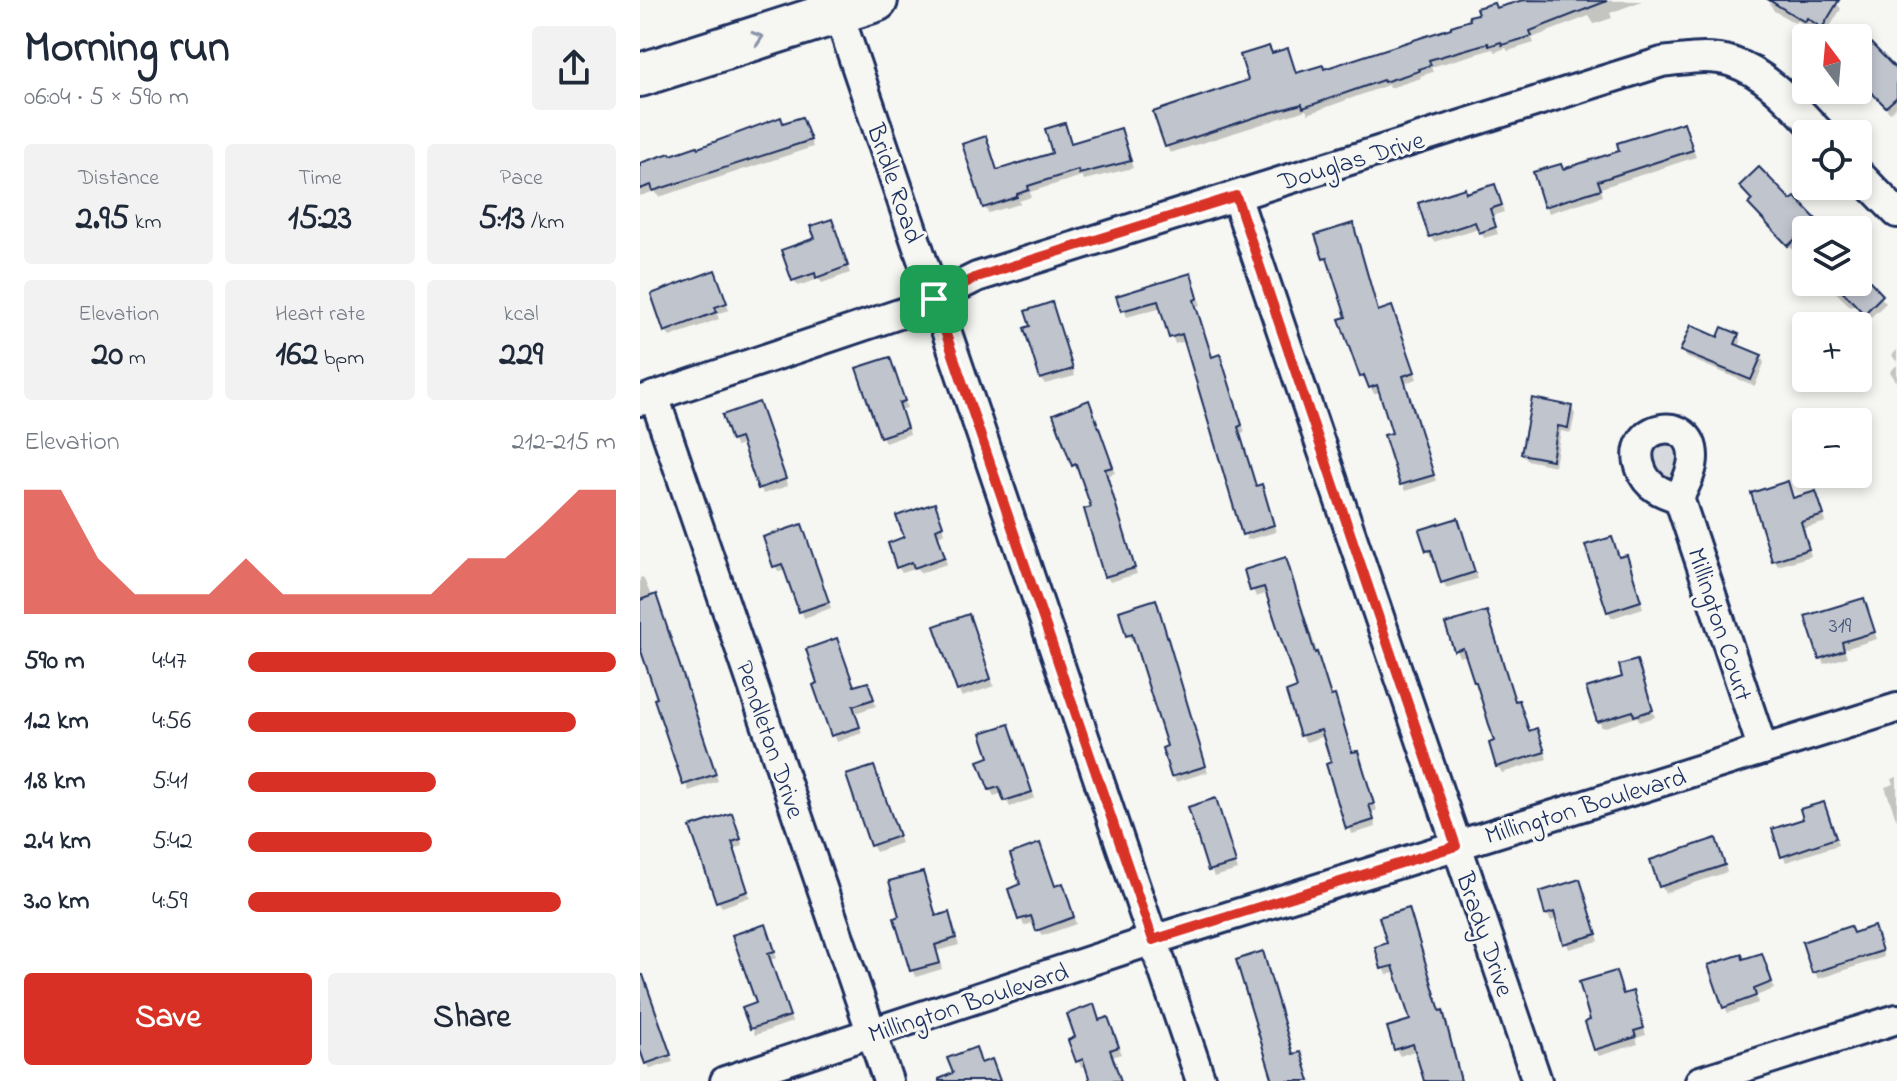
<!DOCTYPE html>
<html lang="en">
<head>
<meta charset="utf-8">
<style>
  :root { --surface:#fff; --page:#f2f2f3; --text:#1f2937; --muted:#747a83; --accent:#d93025 }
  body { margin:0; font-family:"Indie Flower",sans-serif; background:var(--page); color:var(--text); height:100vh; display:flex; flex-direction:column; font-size:30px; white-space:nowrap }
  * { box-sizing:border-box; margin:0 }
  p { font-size:26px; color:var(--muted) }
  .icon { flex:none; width:44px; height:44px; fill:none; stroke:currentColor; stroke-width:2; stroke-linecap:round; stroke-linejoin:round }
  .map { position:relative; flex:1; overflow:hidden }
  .details { display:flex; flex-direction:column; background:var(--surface); width:640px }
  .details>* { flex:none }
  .needle { width:52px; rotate:344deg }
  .buttons { position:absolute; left:1152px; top:24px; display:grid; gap:16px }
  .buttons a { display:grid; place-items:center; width:80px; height:80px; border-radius:8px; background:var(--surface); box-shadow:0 4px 12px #0003; font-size:40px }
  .pin { position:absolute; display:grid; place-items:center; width:68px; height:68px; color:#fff; margin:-34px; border-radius:16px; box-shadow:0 4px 12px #0006 }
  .round { display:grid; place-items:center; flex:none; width:84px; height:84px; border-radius:8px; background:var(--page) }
  .headline { display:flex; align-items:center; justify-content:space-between; height:136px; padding:0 24px }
  h1 { font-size:44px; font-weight:700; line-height:60px }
  .metrics { display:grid; grid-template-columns:repeat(3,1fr); gap:12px; height:136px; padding:8px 24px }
  .metrics div { display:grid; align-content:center; border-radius:8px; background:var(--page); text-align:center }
  .metrics b { font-size:34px; font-weight:700 }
  .metrics small { font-size:22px; font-weight:400 }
  .metrics p { font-size:22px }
  .chart { height:224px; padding:16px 24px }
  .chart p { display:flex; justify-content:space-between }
  .chart svg { width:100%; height:144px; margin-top:8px; fill:var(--accent); opacity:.7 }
  .cta { display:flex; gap:16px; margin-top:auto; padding:16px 24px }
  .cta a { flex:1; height:92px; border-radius:8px; background:var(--accent); color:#fff; font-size:32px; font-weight:700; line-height:92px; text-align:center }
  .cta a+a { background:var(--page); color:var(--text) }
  ul { padding:0 24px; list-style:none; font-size:26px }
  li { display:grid; grid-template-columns:128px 96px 1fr; align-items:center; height:60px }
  li i { height:20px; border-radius:10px; background:var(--accent) }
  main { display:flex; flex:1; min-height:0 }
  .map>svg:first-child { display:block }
  .green { fill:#d6d9dd; stroke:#78849e; stroke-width:2 }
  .shadow { fill:#0003 }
  .building { fill:#c0c4cd; stroke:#1b2f5e; stroke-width:2 }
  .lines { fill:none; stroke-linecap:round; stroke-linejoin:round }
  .minor-casing { stroke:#1b2f5e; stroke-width:34 }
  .highway-casing { stroke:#1b2f5e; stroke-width:48 }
  .minor { stroke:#f6f6f2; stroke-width:28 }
  .highway { stroke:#f6f6f2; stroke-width:42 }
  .oneway { stroke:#8892a8 }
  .route-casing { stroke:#fff; stroke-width:16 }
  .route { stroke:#d93025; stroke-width:10 }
  .labels { text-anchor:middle; stroke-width:6; stroke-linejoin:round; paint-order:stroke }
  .number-label { font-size:22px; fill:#44547a }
  .street-label { font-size:26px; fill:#1b2f5e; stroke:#f6f6f2 }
</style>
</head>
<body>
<main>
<section class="details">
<div class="headline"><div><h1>Morning run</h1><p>06:04 · 5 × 590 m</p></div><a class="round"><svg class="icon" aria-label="share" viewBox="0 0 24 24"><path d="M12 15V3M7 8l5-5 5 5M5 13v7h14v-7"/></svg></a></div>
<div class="metrics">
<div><p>Distance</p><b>2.95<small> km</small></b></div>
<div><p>Time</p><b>15:23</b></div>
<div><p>Pace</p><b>5:13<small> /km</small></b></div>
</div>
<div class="metrics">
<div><p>Elevation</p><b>20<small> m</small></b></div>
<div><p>Heart rate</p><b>162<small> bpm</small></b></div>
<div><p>kcal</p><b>229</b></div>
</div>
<div class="chart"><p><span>Elevation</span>212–215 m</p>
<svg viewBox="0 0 160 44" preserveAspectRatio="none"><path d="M0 44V6L10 6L20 27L30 38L40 38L50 38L60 27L70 38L80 38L90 38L100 38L110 38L120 27L130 27L140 17L150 6L160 6V44z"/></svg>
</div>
<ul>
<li><b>590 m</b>4:47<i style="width:100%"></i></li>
<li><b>1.2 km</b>4:56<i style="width:89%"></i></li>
<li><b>1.8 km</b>5:41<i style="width:51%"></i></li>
<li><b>2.4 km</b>5:42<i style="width:50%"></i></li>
<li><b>3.0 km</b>4:59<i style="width:85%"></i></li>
</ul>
<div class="cta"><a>Save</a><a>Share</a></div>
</section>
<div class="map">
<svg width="1257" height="1081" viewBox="0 0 1257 1081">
  <rect width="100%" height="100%" fill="#f6f6f2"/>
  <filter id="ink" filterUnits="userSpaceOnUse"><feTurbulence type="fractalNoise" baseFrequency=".0125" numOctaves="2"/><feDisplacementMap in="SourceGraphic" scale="16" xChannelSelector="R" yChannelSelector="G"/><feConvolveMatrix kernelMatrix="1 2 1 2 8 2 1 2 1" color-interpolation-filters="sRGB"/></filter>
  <g filter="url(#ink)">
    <!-- green -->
    <path class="green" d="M1027 441 1037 445 1043 457 1035 477 1030 480 1016 474 1011 454 1017 445Z"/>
    <!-- shadow -->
    <g class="shadow">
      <path d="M890 0 1002 1 970 13 972 18 954 24 949 16 892 38 894 43 868 51 866 48 855 52 853 49 791 67 793 72 780 76 781 78 750 88 748 85 668 114 666 110 530 153 527 147 516 113 611 81 632 55 647 50 657 75 684 71 814 30 856 10Z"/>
      <path d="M1133 0H1194L1201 9 1186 33 1171 24 1169 28 1157 20 1155 23 1134 11 1130 4Z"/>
      <path d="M1218 32 1257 73V106L1250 113 1218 77V38H1211Z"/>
      <path d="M162 119 173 147 19 197 15 191 0 196V165Z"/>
      <path d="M1043 124 1056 157 961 188 963 196 909 213 906 206 923 171 982 153Z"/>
      <path d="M424 126 432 145 480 130 493 168 444 180 442 176 390 192 391 197 379 201 380 204 348 213 345 207V139L358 172 414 154Z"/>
      <path d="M1102 187 1151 203 1174 220 1178 230H1166V263L1114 211 1110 205 1113 202Z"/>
      <path d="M858 193 864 212 852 216 858 234 844 238 839 228 794 242 790 236 826 196Z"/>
      <path d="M194 228 210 273 182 283 179 279 158 286 154 280 177 240Z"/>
      <path d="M715 232 739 313 755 315 777 379 765 383 796 481 765 491 762 484 754 435 741 391 734 394 728 381 726 382 722 376 708 319 691 264H689L685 258Z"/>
      <path d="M1218 272 1246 303 1229 319 1214 304 1211 307 1185 282H1218Z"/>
      <path d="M78 278 89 310 77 314 79 319 30 337 26 331Z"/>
      <path d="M553 282 561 305 556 306 572 359 579 357 583 363 605 432 600 434 616 488 624 493 636 532 607 540 546 341 535 344 522 307 487 317 479 297Z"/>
      <path d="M415 311 435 376 405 384 401 378Z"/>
      <path d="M1098 335 1101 342 1099 347 1121 356 1124 363 1115 386 1046 357 1042 351Z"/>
      <path d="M1257 350V363L1252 355Z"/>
      <path d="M1257 365V382L1250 372Z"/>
      <path d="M252 366 267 408 261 410 270 434 245 443 242 436Z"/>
      <path d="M119 404 148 486 123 494 104 444 96 447 92 440Z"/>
      <path d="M931 407 935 414 931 433 921 431 915 466 887 460 883 454Z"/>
      <path d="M452 409 475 473 467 476 497 574 470 582 466 576 454 508 440 470 438 471 434 465Z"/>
      <path d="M1147 483 1154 500H1179L1186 522 1163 529 1171 556 1138 566 1134 560Z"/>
      <path d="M297 512 305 533 298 536 307 564 280 573 277 568 262 573 258 567 266 538Z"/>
      <path d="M161 526 191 608 164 618 146 570 139 572 135 566Z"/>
      <path d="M821 527 837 579 806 588 795 556 791 557 788 551Z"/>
      <path d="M971 539 979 559 986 557 990 564 1003 608 972 618 968 611Z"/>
      <path d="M649 566 692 698 697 704 713 754 717 753 721 760 737 810 732 812 736 827 712 834 685 736 666 742 662 735 659 690 628 593 616 597 606 571Z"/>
      <path d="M3 577 12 598 18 603 78 781 49 791 16 700 20 699 0 641V578Z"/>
      <path d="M1223 600 1237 639 1204 649 1207 657 1184 664 1181 658Z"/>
      <path d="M515 602 568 772 536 782 533 776 529 748 496 640 492 641 488 635Z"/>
      <path d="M846 613 876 703H878L882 709 889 733 896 730 900 737 907 759 862 773 858 766 857 743 827 655 819 657 808 625Z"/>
      <path d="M332 623 354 686 322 697 318 690Z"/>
      <path d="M196 640 215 688 231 691 236 706 215 713 222 733 197 742 176 686Z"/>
      <path d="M996 662 1015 717 1000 722 997 717 962 728 959 721Z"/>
      <path d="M372 733 395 798 370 807 363 793 354 796 350 789 352 758Z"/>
      <path d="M233 768 261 843 236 852 232 845Z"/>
      <path d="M1257 777V821L1245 787 1254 784 1252 779Z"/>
      <path d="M575 801 598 870 574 877 551 808Z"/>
      <path d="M1187 810 1198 845 1146 862 1143 856Z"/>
      <path d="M94 822 103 846 94 849 110 897 82 907 78 901Z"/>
      <path d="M1079 847 1087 872 1025 893 1021 886Z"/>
      <path d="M282 874 296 918 308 914 319 945 297 951 302 969 276 977 272 970 262 918Z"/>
      <path d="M939 881 959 941 929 949 918 919 911 921 907 914Z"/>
      <path d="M416 888 425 892 436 924 402 936 395 922 384 926 370 890Z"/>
      <path d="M768 910 801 1013 806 1019 822 1081H786L777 1050 760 1056 756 1049 772 1021 757 972 747 975 737 949 749 945Z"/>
      <path d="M1233 928 1244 957 1178 979 1164 943 1213 935Z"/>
      <path d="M128 933 137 958 130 960 152 1022 115 1035 105 1009 118 1004Z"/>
      <path d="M1104 961 1125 962 1134 989 1116 996 1118 1003 1088 1013 1085 1007Z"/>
      <path d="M0 970 33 1062 10 1069 0 1044Z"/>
      <path d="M976 973 984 996 992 994 996 1000 1006 1035 996 1038 998 1044 959 1056 955 1049 952 1021Z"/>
      <path d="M453 1007 460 1022 471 1026 481 1054 472 1057 481 1081H453L447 1065 441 1067 438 1061V1039Z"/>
    </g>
    <!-- building -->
    <g class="building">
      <path d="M883 0 967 1 890 31 892 36 862 45 861 42 849 46 848 43 789 60 791 65 778 69 779 71 744 82 743 80 663 108 662 104 619 116 525 147 513 112 608 80 600 55 629 46 632 53 648 48 656 73 683 65 684 69 811 28V26L830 20 829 16 838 14 836 8 854 3 856 8Z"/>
      <path d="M1129 0H1199L1182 28 1167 18 1165 22Z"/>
      <path d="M1218 30 1257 70V97L1246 107 1218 79Z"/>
      <path d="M141 117 143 123 162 117 171 140 13 191 11 185 0 189V163L30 153 31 155 57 146 58 148Z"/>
      <path d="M1044 122 1053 150 958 181 961 189 904 207 893 172 921 164 923 169 979 151 977 143Z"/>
      <path d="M425 123 431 143 481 128 491 161 439 174 438 170 388 186 389 190 377 194V197L343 208 322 144 346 136 357 170 412 153 405 129Z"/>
      <path d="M1119 167 1151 200 1155 197 1176 219 1148 246 1108 204 1112 200 1099 186Z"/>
      <path d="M855 184 862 205 850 209 856 227 839 233 835 222 789 237 778 203 825 188 826 193Z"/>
      <path d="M192 219 208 266 176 278 175 273 152 281 141 250 175 238 170 226Z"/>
      <path d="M713 223 738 311 752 306 775 372 763 376 794 475 760 485 744 435 752 433 737 385 729 388 724 375 720 377 699 319 706 317 687 258 683 259 675 235Z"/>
      <path d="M1218 268 1243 295 1224 314 1194 282H1218Z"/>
      <path d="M75 270 87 303 75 307 77 312 24 332 11 294Z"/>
      <path d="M551 273 558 298 554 300 572 357 580 354 602 425 598 427 616 486 622 484 634 525 602 535 542 334 529 338 518 301 481 311 476 296Z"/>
      <path d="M412 302 433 369 400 379 384 328 390 326 385 311Z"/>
      <path d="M1051 325 1078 337 1082 327 1099 334 1095 344 1122 355 1111 380 1040 351Z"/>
      <path d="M250 357 265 401 259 403 267 428 240 437 216 368Z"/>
      <path d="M892 398 932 406 928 428 918 426 912 460 881 454Z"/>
      <path d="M449 400 473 467 465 469 495 568 464 577 444 509 451 507 436 464 432 466 413 414Z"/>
      <path d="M119 402 146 479 118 489 100 438 91 441 82 415Z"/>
      <path d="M1148 481 1153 498 1176 491 1184 515 1161 522 1169 549 1132 561 1111 493Z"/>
      <path d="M295 503 303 526 296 529 305 557 274 568 272 562 256 568 248 543 264 537 256 516Z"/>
      <path d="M818 518 835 572 801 583 791 550 786 551 779 530Z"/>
      <path d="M162 524 189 602 159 612 142 564 133 567 123 537Z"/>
      <path d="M972 537 979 557 987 555 1001 601 967 612 945 545Z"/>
      <path d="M646 557 675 653 677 652 691 696 695 695 712 752 718 751 734 804 729 805 734 820 706 829 686 764 691 762 681 730 660 736 646 692 657 688 624 587 610 591 604 570Z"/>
      <path d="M16 594 76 774 43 785 14 699 17 698 0 648V600Z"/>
      <path d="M1224 598 1235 632 1202 642 1204 650 1179 659 1165 616Z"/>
      <path d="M516 599 566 766 531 777 522 748 527 746 492 634 486 636 479 611Z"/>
      <path d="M847 611 875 701 879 700 889 731 897 728 905 752 856 767 849 743 854 741 836 682H834L823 648 814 651 805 624Z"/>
      <path d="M329 614 351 679 317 691 294 626Z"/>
      <path d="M197 638 214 686 228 682 234 699 213 706 220 727 191 736 173 685 177 683 166 649Z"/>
      <path d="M997 660 1013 710 994 716 993 711 957 722 946 688 982 677 979 665Z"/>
      <path d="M369 724 392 792 364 801 359 787 349 790 338 761 349 757 341 733Z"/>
      <path d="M234 766 259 836 230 846 206 775Z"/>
      <path d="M576 798 596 863 568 871 548 807Z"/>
      <path d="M1184 802 1196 838 1141 857 1132 829 1163 819 1160 809Z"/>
      <path d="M92 813 101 839 92 842 108 891 76 902 50 827Z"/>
      <path d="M1076 838 1085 865 1019 887 1010 860Z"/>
      <path d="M400 843 415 886 423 883 434 917 396 931 391 916 378 920 368 889 380 884 370 854Z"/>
      <path d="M283 872 296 916 309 912 316 938 295 945 300 963 270 971 254 918 259 916 249 881Z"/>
      <path d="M940 879 957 934 923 944 914 912 905 915 899 892Z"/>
      <path d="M769 908 800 1011 803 1010 821 1081H784L773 1044 754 1050 747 1027 770 1020 753 966 741 969 735 947 747 943 739 917Z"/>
      <path d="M126 924 135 951 128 953 150 1016 110 1029 102 1008 116 1003 92 935Z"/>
      <path d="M1210 926 1213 933 1234 926 1242 951 1172 973 1162 942Z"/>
      <path d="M623 951 653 1054 661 1052 670 1081H633L596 960Z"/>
      <path d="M1122 953 1132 982 1114 989 1116 996 1083 1008 1068 965 1102 954 1103 959Z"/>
      <path d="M976 971 983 994 993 991 1004 1028 994 1031 996 1037 954 1050 945 1022 950 1020 939 982Z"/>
      <path d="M0 975H3L31 1055 5 1064 0 1050Z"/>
      <path d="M454 1004 459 1020 468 1017 479 1047 470 1050 481 1081H450L443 1059 436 1062 428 1040 435 1037 427 1014Z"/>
      <path d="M336 1047 341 1063 352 1059 360 1081H299V1079L313 1073 307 1058Z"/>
    </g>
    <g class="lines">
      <defs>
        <g id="minor">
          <path d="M198 12 561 1081"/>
          <path d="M1218 173 1257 213"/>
          <path d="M596 196 897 1081"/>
          <path d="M14 396 248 1081"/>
          <path d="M0 401 268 311 337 277 1022 62C1045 59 1070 55 1092 62 1128 74 1156 108 1181 134"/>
          <path d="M1039 498C1022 493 1007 487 1001 469 984 424 1053 412 1053 457 1053 471 1045 485 1039 498L1123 750"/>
          <path d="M85 1081 513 940 1257 708"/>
          <path d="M1060 1081 1257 1019"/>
        </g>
        <path id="highway" d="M0 75 236 0"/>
      </defs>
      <!-- minor casing -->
      <use href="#minor" class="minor-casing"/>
      <!-- highway casing -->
      <use href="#highway" class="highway-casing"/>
      <!-- minor -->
      <use href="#minor" class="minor"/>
      <!-- highway -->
      <use href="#highway" class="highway"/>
    </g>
    <!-- one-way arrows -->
    <defs><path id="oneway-chevron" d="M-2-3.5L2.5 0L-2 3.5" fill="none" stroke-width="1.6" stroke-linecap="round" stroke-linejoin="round" transform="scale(2)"/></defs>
    <use class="oneway" href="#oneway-chevron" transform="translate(118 38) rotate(-18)"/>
  </g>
  <g class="lines" filter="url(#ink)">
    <defs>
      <path id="route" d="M596 196 816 846 513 940 294 299 337 277Z"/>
    </defs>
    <!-- route casing -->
    <use href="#route" class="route-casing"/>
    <!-- route -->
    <use href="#route" class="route"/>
  </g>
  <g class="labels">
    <!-- number labels -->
    <g class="number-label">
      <text x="1200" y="632">319</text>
    </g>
    <!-- street labels -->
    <g class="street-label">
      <text transform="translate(711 160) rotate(-17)" y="9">Douglas Drive</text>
      <text transform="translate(256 183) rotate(71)" y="9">Bridle Road</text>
      <text transform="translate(1081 624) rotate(72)" y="9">Millington Court</text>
      <text transform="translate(131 739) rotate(71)" y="9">Pendleton Drive</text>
      <text transform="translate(945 805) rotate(-17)" y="9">Millington Boulevard</text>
      <text transform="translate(846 934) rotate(71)" y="9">Brady Drive</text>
      <text transform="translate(328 1002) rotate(-18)" y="9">Millington Boulevard</text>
    </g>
  </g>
</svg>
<div class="buttons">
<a><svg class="needle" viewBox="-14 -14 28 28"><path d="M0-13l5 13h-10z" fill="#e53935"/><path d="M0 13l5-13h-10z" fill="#747a83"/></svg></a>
<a><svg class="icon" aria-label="locate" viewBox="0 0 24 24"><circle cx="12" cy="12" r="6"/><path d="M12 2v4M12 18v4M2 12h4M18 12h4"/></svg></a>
<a><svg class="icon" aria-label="layers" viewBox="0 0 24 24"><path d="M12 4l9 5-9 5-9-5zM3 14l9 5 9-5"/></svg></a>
<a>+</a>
<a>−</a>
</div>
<div class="pin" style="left:294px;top:299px;background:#1e9e55"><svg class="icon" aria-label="arrive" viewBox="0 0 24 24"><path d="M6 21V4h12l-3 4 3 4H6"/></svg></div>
</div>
</main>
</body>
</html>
